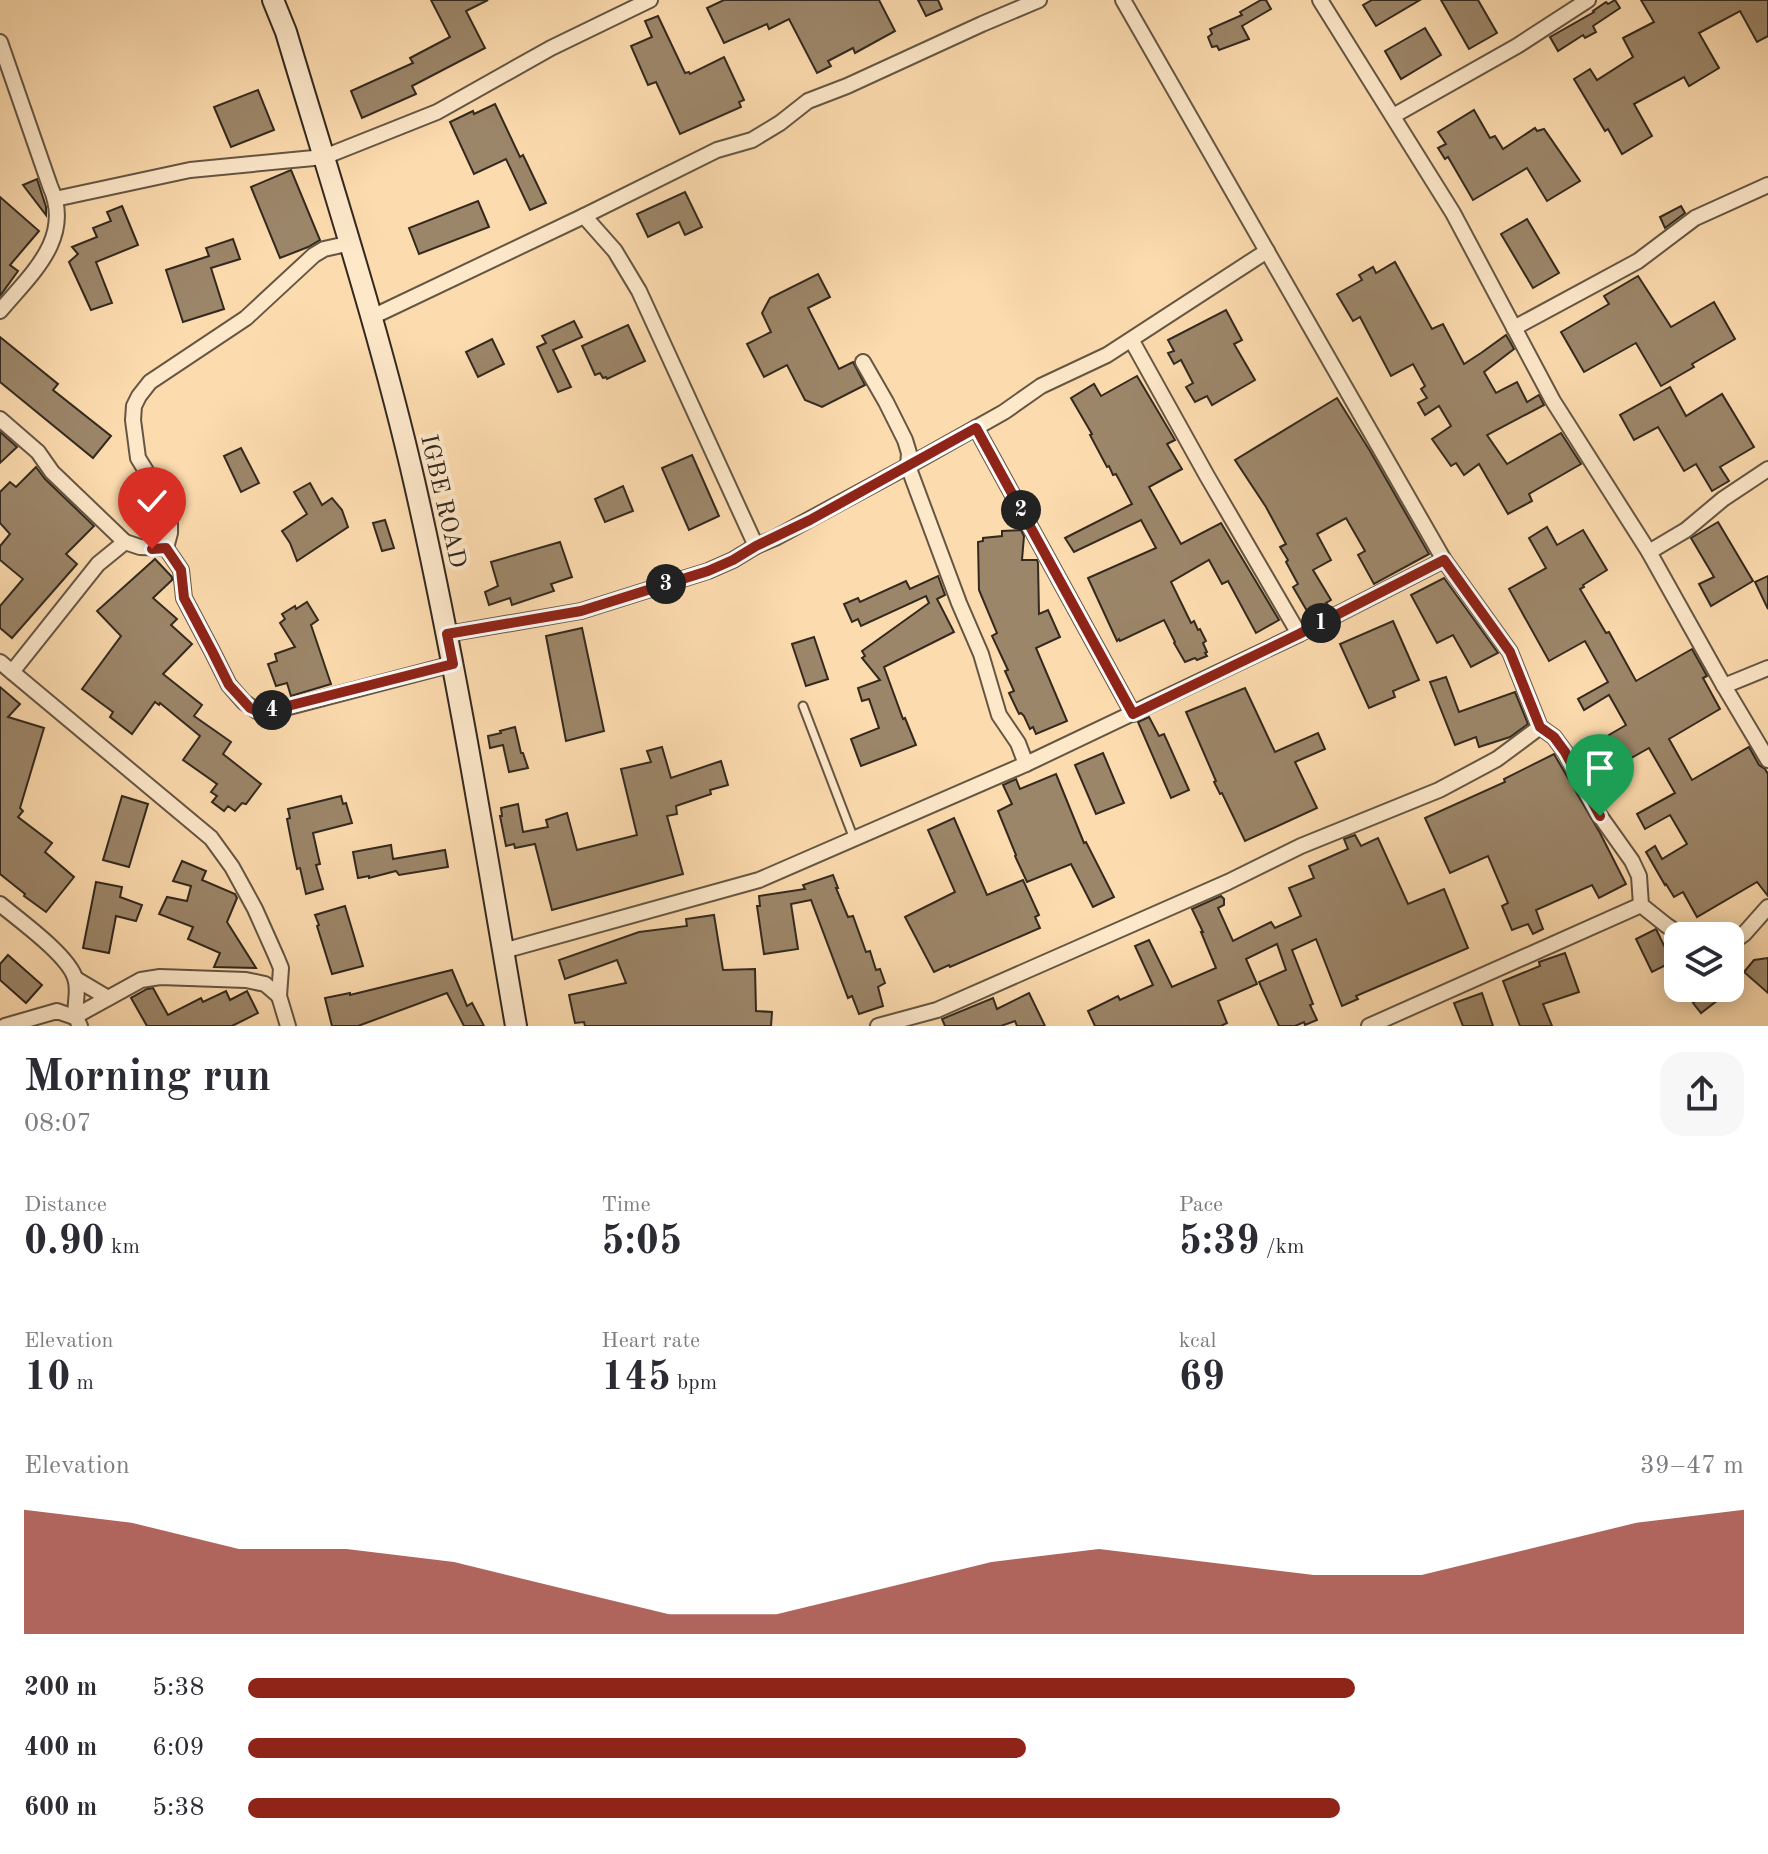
<!DOCTYPE html>
<html lang="en">
<head>
<meta charset="utf-8">
<style>
  :root { --surface:#fff; --page:#f7f7f7; --text:#2b2b33; --muted:#7c7c81; --accent:#8f2418 }
  body { margin:0; font-family:"Old Standard TT",serif; background:var(--page); color:var(--text); height:100vh; display:flex; flex-direction:column; font-size:30px; white-space:nowrap }
  * { box-sizing:border-box; margin:0 }
  p { font-size:26px; color:var(--muted) }
  .icon { flex:none; width:44px; height:44px; fill:none; stroke:currentColor; stroke-width:2; stroke-linecap:round; stroke-linejoin:round }
  .map { position:relative; height:1026px; overflow:hidden }
  .panel { display:flex; flex-direction:column; background:var(--surface); flex:1 }
  .panel>* { flex:none }
  .buttons { position:absolute; left:1664px; top:922px; display:grid; gap:16px }
  .buttons a { display:grid; place-items:center; width:80px; height:80px; border-radius:16px; background:var(--surface); box-shadow:0 4px 20px #0003; font-size:40px }
  .pin { position:absolute; display:grid; place-items:center; width:68px; height:68px; color:#fff; margin:-82px -34px; border-radius:50% 50% 50% 0; rotate:-45deg; box-shadow:0 0 8px #0007 }
  .pin .icon { rotate:45deg }
  .km { position:absolute; width:40px; height:40px; margin:-20px; border-radius:50%; background:#222; color:#fff; font-size:22px; line-height:40px; text-align:center }
  .round { display:grid; place-items:center; flex:none; width:84px; height:84px; border-radius:24px; background:var(--page) }
  .headline { display:flex; align-items:center; justify-content:space-between; height:136px; padding:0 24px }
  h1 { font-size:44px; font-weight:700; line-height:60px }
  .metrics { display:grid; grid-template-columns:repeat(3,1fr); gap:12px; height:136px; padding:8px 24px }
  .metrics div { display:grid; align-content:center }
  .metrics b { font-size:40px; font-weight:700 }
  .metrics small { font-size:22px; font-weight:400 }
  .metrics p { font-size:22px }
  .chart { height:224px; padding:16px 24px }
  .chart p { display:flex; justify-content:space-between }
  .chart svg { width:100%; height:144px; margin-top:8px; fill:var(--accent); opacity:.7 }
  ul { padding:0 24px; list-style:none; font-size:26px }
  li { display:grid; grid-template-columns:128px 96px 1fr; align-items:center; height:60px }
  li i { height:20px; border-radius:10px; background:var(--accent) }
  .map>svg:first-child { display:block }
  .building { fill:#9c8669; stroke:#33291f; stroke-width:2 }
  .lines { fill:none; stroke-linecap:round; stroke-linejoin:round }
  .lane-casing { stroke:#655643; stroke-width:11 }
  .street-casing { stroke:#655643; stroke-width:18 }
  .secondary-casing { stroke:#33291f; stroke-width:24 }
  .lane { stroke:#fde8ca; stroke-width:7 }
  .street { stroke:#fde8ca; stroke-width:14 }
  .secondary { stroke:#fde8ca; stroke-width:20 }
  .route-casing { stroke:#fff; stroke-width:16 }
  .route { stroke:#8f2418; stroke-width:10 }
  .labels { text-anchor:middle; stroke-width:8; stroke-linejoin:round; paint-order:stroke }
  .street-label { font-size:24px; fill:#33291f; stroke:#fde8ca }
</style>
</head>
<body>
<div class="map">
<svg width="1768" height="1026" viewBox="0 0 1768 1026">
  <rect width="100%" height="100%" fill="#fcdbae"/>
  <filter id="stains"><feTurbulence type="fractalNoise" baseFrequency=".0025" numOctaves="4"/><feColorMatrix values="0 0 0 0 .2 0 0 0 0 .09 0 0 0 0 .02 0 0 0 .5 -.17"/></filter>
  <radialGradient id="worn" r=".72"><stop offset=".6" stop-color="#630" stop-opacity="0"/><stop offset="1" stop-color="#630" stop-opacity=".3"/></radialGradient>
  <!-- building -->
  <g class="building">
    <path d="M431 0H488L466 11 485 48 412 86 416 94 362 118 351 91 413 63 410 58 450 37Z"/>
    <path d="M724 0H879L895 31 855 53 853 48 828 61 831 66 817 73 789 19 769 29 767 24 724 43 707 8Z"/>
    <path d="M918 0H938L942 9 926 16Z"/>
    <path d="M1261 0H1266L1271 9 1242 26 1249 39 1219 50 1217 46 1212 47 1208 37 1212 34 1210 29 1242 15 1240 12Z"/>
    <path d="M1372 0H1420L1376 26 1363 5Z"/>
    <path d="M1441 0H1478L1497 33 1469 49Z"/>
    <path d="M1615 0 1620 8 1593 26 1596 32 1585 38 1583 35 1558 51 1550 37 1594 12 1593 11 1606 2 1608 4Z"/>
    <path d="M1641 0H1768V36L1757 42 1740 11 1699 33 1719 68 1689 86 1684 77 1634 104 1652 136 1622 154 1608 129 1605 131 1574 79 1590 69 1597 80 1633 57 1623 38 1654 22Z"/>
    <path d="M658 16 685 73 689 72 690 74 724 57 744 100 739 102 741 107 680 134 656 82 648 85 631 46 652 37 645 21Z"/>
    <path d="M1425 28 1441 55 1401 79 1385 51Z"/>
    <path d="M258 90 274 130 231 147 214 107Z"/>
    <path d="M495 104 520 157 523 155 546 203 530 210 506 159 474 174 450 122 473 111 474 114Z"/>
    <path d="M1474 110 1490 138 1495 136 1503 149 1535 128 1537 131 1544 129 1580 181 1547 201 1527 168 1473 200 1448 157 1445 159 1438 148 1446 144 1438 132Z"/>
    <path d="M291 170 320 240 308 247 280 258 251 187Z"/>
    <path d="M37 179 46 207V215L23 185Z"/>
    <path d="M685 192 702 227 685 235 679 222 648 237 637 214Z"/>
    <path d="M0 197 39 231 10 265 18 271 0 296Z"/>
    <path d="M478 201 489 227 419 254 409 228Z"/>
    <path d="M122 206 138 245 96 262 112 303 91 310 69 262 78 254 72 247 97 237 93 228 111 221 107 212Z"/>
    <path d="M1681 206 1685 213 1665 228 1660 217Z"/>
    <path d="M1527 219 1559 273 1533 288 1501 234Z"/>
    <path d="M233 239 240 259 211 268 224 309 183 322 166 270 209 256 206 248Z"/>
    <path d="M1395 262 1432 329 1443 324 1464 364 1481 353 1506 335 1509 340 1514 349 1484 372 1496 393 1517 382 1527 402 1539 395 1544 405 1487 435 1507 464 1561 433 1581 464 1529 494 1532 501 1508 514 1479 464 1464 475 1456 463 1451 466 1432 439 1451 426 1439 406 1425 415 1418 403 1427 398 1421 389 1425 386 1413 364 1391 376 1360 317 1353 321 1337 294 1362 280 1359 275 1373 267 1376 273Z"/>
    <path d="M818 274 830 297 808 308 839 369 853 362 865 385 822 407 805 400 787 365 764 377 747 344 771 332 762 313 770 298Z"/>
    <path d="M1638 276 1671 327 1714 302 1735 339 1692 364 1694 367 1661 386 1636 343 1584 372 1561 332 1609 304 1604 296Z"/>
    <path d="M1226 310 1242 340 1234 344 1255 380 1212 405 1207 396 1195 402 1186 387 1193 383 1181 360 1174 364 1168 353 1174 351 1168 340Z"/>
    <path d="M574 321 582 337 553 350 571 387 558 392 537 347 546 343 542 336Z"/>
    <path d="M628 325 645 361 607 379 606 377 603 378 600 373 595 375 582 346Z"/>
    <path d="M0 337 58 384 53 390 111 436 93 458 0 382Z"/>
    <path d="M492 339 504 364 478 377 466 352Z"/>
    <path d="M1137 376 1175 440 1167 444 1182 469 1149 487 1181 544 1221 523 1279 620 1256 633 1228 581 1222 584 1209 560 1171 582 1191 623 1194 621 1198 630 1200 629 1206 641 1203 643 1207 652 1205 653 1207 656 1197 660 1195 658 1185 662 1174 643 1175 642 1164 620 1120 641 1119 639 1117 641 1088 578 1156 548 1141 520 1074 552 1065 538 1132 504 1116 474 1113 475 1109 466 1107 467 1090 435 1092 434 1071 398 1094 384 1101 396Z"/>
    <path d="M1670 387 1686 416 1722 394 1754 447 1720 467 1729 481 1712 491 1696 464 1684 471 1658 427 1634 440 1620 415Z"/>
    <path d="M1337 398 1370 451 1429 554 1374 584 1358 555 1365 551 1346 518 1317 534 1331 560 1313 570 1331 600 1326 603 1328 605 1310 616 1293 587 1298 584 1286 562 1288 560 1280 547 1286 544 1266 507 1235 460Z"/>
    <path d="M0 432 17 447 0 463Z"/>
    <path d="M241 448 259 483 241 492 224 456Z"/>
    <path d="M692 455 719 516 689 530 662 468Z"/>
    <path d="M36 467 45 479 94 526 66 554 77 564 12 638 0 628V606L23 579 0 560V546L10 534 0 523V492L10 482 16 487Z"/>
    <path d="M310 483 322 505 332 498 342 510 348 527 297 561 290 543 282 531 307 514 294 492Z"/>
    <path d="M623 486 633 511 605 522 595 499Z"/>
    <path d="M385 520 394 548 382 551 373 523Z"/>
    <path d="M1718 522 1753 581 1711 606 1699 584 1714 577 1691 538Z"/>
    <path d="M1547 527 1557 545 1583 530 1607 570 1583 585 1584 587 1580 589 1606 633 1609 632 1636 681 1692 649 1701 665 1707 676 1703 678 1720 709 1669 739 1692 780 1749 747 1759 765 1765 769 1768 774V896L1757 882 1697 917 1683 892 1674 897 1666 884 1665 885 1646 852 1655 846 1662 859 1687 844 1670 815 1645 829 1637 814 1675 793 1649 748 1610 770 1600 753 1603 752 1597 742 1626 725 1609 695 1584 710 1578 699 1608 682 1585 641 1549 661 1509 589 1546 568 1529 538Z"/>
    <path d="M1021 530 1024 536 1022 560H1037L1038 563 1039 614 1048 610 1060 637 1036 648 1067 721 1036 734 1033 727 1030 729 1024 716 1021 713 1019 714 1009 693 1014 691 1005 671 1008 670 992 636 997 633 979 590 978 542 983 541V538L1002 536V531Z"/>
    <path d="M560 542 572 577 551 584 554 591 512 605 510 598 489 605 485 592 498 586 491 562Z"/>
    <path d="M155 559 172 577V580L153 598 177 619 171 625 192 644 163 674 202 705 194 716 231 742 223 754 261 784 246 804 242 803 235 811 228 806 224 811 212 802 217 796 211 792 217 784 183 760 200 736 160 703 159 705 155 702 132 734 110 717 113 712 82 689 121 636 97 611Z"/>
    <path d="M938 576 945 595 937 599 954 632 884 667 903 719 905 718 916 745 861 766 851 739 879 728 869 699 862 701 858 688 880 680 862 658 865 656 862 651 929 603 926 596 861 626 858 619 852 622 844 604 858 598 860 602 906 581 910 589Z"/>
    <path d="M1768 576V609L1755 582Z"/>
    <path d="M1444 578 1498 653 1471 667 1453 635 1437 643 1411 595Z"/>
    <path d="M307 602 318 620 311 625 331 684 291 696 287 683 276 686 268 664 277 661 275 654 295 647 280 623 285 619 282 614 295 606 296 609Z"/>
    <path d="M1393 621 1419 680 1393 691 1395 697 1369 708 1340 644Z"/>
    <path d="M582 628 604 731 566 741 546 636Z"/>
    <path d="M814 637 828 679 806 686 792 644Z"/>
    <path d="M1446 677 1459 712 1515 692 1528 724 1510 737 1479 747 1476 737 1455 745 1430 682Z"/>
    <path d="M0 687 20 704 8 717 44 728 20 808 23 811 18 817 52 843 45 852 74 877 46 912 24 896 25 894 0 874Z"/>
    <path d="M1245 688 1275 752 1318 733 1325 749 1295 762 1317 808 1245 841 1222 793 1220 794 1214 782 1216 781 1186 712Z"/>
    <path d="M1149 717 1159 736 1164 734 1189 790 1171 798 1138 722Z"/>
    <path d="M515 727 521 753H523L528 768 509 772 503 745 490 748 488 736 501 733 500 731Z"/>
    <path d="M662 747 671 778 721 761 728 785 710 790 711 794 676 806 677 814 667 816 683 874 552 910 535 844 515 848 514 844 506 846 500 816H502L501 808 518 804 523 832 548 827 546 820 567 813 577 850 637 835 621 769 651 762 647 751Z"/>
    <path d="M1103 753 1124 803 1096 814 1075 765Z"/>
    <path d="M1554 754 1600 833 1626 884 1599 898 1592 885 1536 910 1543 929 1533 934 1528 924 1512 930 1502 906 1508 903 1488 856 1450 873 1425 818 1505 782 1504 779Z"/>
    <path d="M1056 774 1084 843 1086 842 1114 897 1093 907 1071 864 1027 882 1015 856 1016 855 998 811 1012 804 1003 785 1016 779 1020 789Z"/>
    <path d="M122 796 148 804 129 867 103 860Z"/>
    <path d="M341 796 343 804 346 803 352 823 313 833 320 864 316 865 323 889 306 894 300 868 297 869 293 850 287 819 290 818 288 809Z"/>
    <path d="M954 818 987 895 1023 880 1039 915 1035 917 1040 928 950 967 949 965 934 972 905 917 955 892 928 830Z"/>
    <path d="M1355 835 1361 846 1378 838 1408 904 1444 889 1468 948 1356 996 1358 999 1342 1006 1316 939 1292 950 1313 1004 1310 1005 1317 1020 1305 1025 1304 1022 1295 1026H1279L1259 982 1286 970 1277 944 1246 959 1257 984 1218 1001 1227 1023 1221 1026H1095L1088 1011 1118 996 1120 1000 1153 985 1135 946 1149 940 1172 987 1216 968 1201 932H1203L1192 909 1221 896 1224 899V905L1218 908 1233 941 1271 922 1275 928 1301 916 1289 888 1314 878 1309 866 1348 849 1344 839Z"/>
    <path d="M391 845 393 859 445 850 448 867 399 875 396 871 369 878V876L358 878 353 852Z"/>
    <path d="M182 861 206 871 202 880 235 894 237 898 227 922 256 968 214 967 220 953 188 939 193 927 159 914 167 897 187 901 191 886 173 881Z"/>
    <path d="M833 875 838 888H836L848 917 853 916 866 952 870 951 876 970 880 969 885 983 878 987 883 1006 859 1014 852 996 848 998 811 900 791 904 798 949 764 954 757 906H760L759 896 805 889 803 885Z"/>
    <path d="M96 882 122 887 120 897 142 905 136 921 116 916 109 953 83 948Z"/>
    <path d="M345 906 363 966 332 974 317 926 319 925 315 915Z"/>
    <path d="M714 915 723 970 755 969 756 1011 772 1012 771 1026H585L584 1022 575 1023 569 995 626 983 617 960 565 979 559 960 639 932 687 926 686 919Z"/>
    <path d="M1656 929 1672 962 1652 972 1636 939Z"/>
    <path d="M1565 953 1579 992 1543 1004 1552 1026H1520L1503 981 1540 966 1539 962Z"/>
    <path d="M8 955 42 985 26 1003 0 980V964Z"/>
    <path d="M1768 958V993L1744 972 1754 960Z"/>
    <path d="M452 970 467 1006 472 1003 484 1026H464L447 993 358 1026H332L325 998 350 993V995Z"/>
    <path d="M153 988 168 1015 201 998 203 1002 226 991 230 1000 247 991 258 1013 232 1026H147L131 998 147 989Z"/>
    <path d="M1710 990 1718 1000 1701 1013 1693 1003Z"/>
    <path d="M1029 993 1045 1026H1017L1015 1021 1001 1026H945L942 1019 993 998 997 1009Z"/>
    <path d="M1482 993 1493 1026H1463L1454 1003Z"/>
  </g>
  <g class="lines">
    <defs>
      <path id="lane" d="M803 706 854 839"/>
      <g id="street">
        <path d="M1123 0 1444 560 1510 652 1540 727 1554 737 1565 752 1600 816 1632 861 1639 876 1641 905 1666 925 1682 936"/>
        <path d="M1320 0 1453 213 1553 401 1649 552 1724 686 1768 760"/>
        <path d="M0 42 50 186C74 238 31 274 0 311"/>
        <path d="M1393 116 1517 46 1588 0"/>
        <path d="M55 199 190 170 324 157 437 112 551 48 650 0"/>
        <path d="M584 216 615 251 639 291 756 546"/>
        <path d="M372 317 584 216 717 150 752 140 780 123 808 101 847 86 982 24 1039 0"/>
        <path d="M1514 328 1638 261 1695 218 1768 185"/>
        <path d="M1132 341 1207 476 1299 634"/>
        <path d="M863 362 886 402 905 440 909 453 908 466 959 603 981 654 999 715 1018 743 1026 764"/>
        <path d="M0 419 38 452 52 472 125 542 140 547 166 548 181 570 184 598 212 651 229 685 244 702 257 711 289 707 453 664"/>
        <path d="M976 428 1133 714"/>
        <path d="M166 548 170 533V510L138 458 133 420 134 406 139 396 150 382 246 318 314 255 324 249 351 243"/>
        <path d="M1649 552 1686 530 1723 499 1768 469"/>
        <path d="M447 634 581 611 708 571 733 560 756 546 775 538 908 466 1004 412 1041 386 1107 355 1267 251"/>
        <path d="M0 662 211 838 232 867 255 909 276 956 281 968 279 996 288 1026"/>
        <path d="M12 672 98 564 125 542"/>
        <path d="M1724 686 1768 668"/>
        <path d="M0 904C19 920 68 955 75 978 81 995 70 1009 80 1026"/>
        <path d="M1730 944 1744 934 1768 907"/>
        <path d="M503 951 759 880 1026 764 1299 634 1444 560"/>
        <path d="M76 979 108 998"/>
        <path d="M5 1026 57 1011 74 1017 141 980 160 977 246 980 265 984 279 996"/>
        <path d="M878 1026 937 1010 1228 882 1301 846 1439 790 1497 759 1540 727"/>
        <path d="M1369 1026 1641 905"/>
      </g>
      <path id="secondary" d="M273 0 286 32C331 183 380 332 415 485 456 664 485 845 516 1026"/>
    </defs>
    <!-- lane casing -->
    <use href="#lane" class="lane-casing"/>
    <!-- street casing -->
    <use href="#street" class="street-casing"/>
    <!-- secondary casing -->
    <use href="#secondary" class="secondary-casing"/>
    <!-- lane -->
    <use href="#lane" class="lane"/>
    <!-- street -->
    <use href="#street" class="street"/>
    <!-- secondary -->
    <use href="#secondary" class="secondary"/>
  </g>
  <g class="lines">
    <defs>
      <path id="route" d="M152 549 166 548 181 570 184 598 212 651 229 685 250 708 257 711 272 710 453 664 447 634 581 611 708 571 733 560 756 546 810 520 976 428 1133 714 1299 634 1444 560 1510 652 1540 727 1554 737 1565 752 1600 816"/>
    </defs>
    <!-- route casing -->
    <use href="#route" class="route-casing"/>
    <!-- route -->
    <use href="#route" class="route"/>
  </g>
  <g class="labels">
    <!-- street labels -->
    <g class="street-label">
      <text transform="translate(444 501) rotate(77)" y="8">IGBE ROAD</text>
    </g>
  </g>
  <rect width="100%" height="100%" filter="url(#stains)"/>
  <rect width="100%" height="100%" fill="url(#worn)"/>
</svg>
<div class="buttons">
<a><svg class="icon" aria-label="layers" viewBox="0 0 24 24"><path d="M12 4l9 5-9 5-9-5zM3 14l9 5 9-5"/></svg></a>
</div>
<div class="pin" style="left:1600px;top:816px;background:#1e9e55"><svg class="icon" aria-label="arrive" viewBox="0 0 24 24"><path d="M6 21V4h12l-3 4 3 4H6"/></svg></div>
<div class="pin" style="left:152px;top:549px;background:#d93025"><svg class="icon" aria-label="check" viewBox="0 0 24 24"><path d="M5 12l5 5 9-10"/></svg></div>
<b class="km" style="left:1321px;top:623px">1</b>
<b class="km" style="left:1021px;top:510px">2</b>
<b class="km" style="left:666px;top:584px">3</b>
<b class="km" style="left:272px;top:710px">4</b>
</div>
<section class="panel">
<div class="headline"><div><h1>Morning run</h1><p>08:07</p></div><a class="round"><svg class="icon" aria-label="share" viewBox="0 0 24 24"><path d="M12 15V3M7 8l5-5 5 5M5 13v7h14v-7"/></svg></a></div>
<div class="metrics">
<div><p>Distance</p><b>0.90<small> km</small></b></div>
<div><p>Time</p><b>5:05</b></div>
<div><p>Pace</p><b>5:39<small> /km</small></b></div>
</div>
<div class="metrics">
<div><p>Elevation</p><b>10<small> m</small></b></div>
<div><p>Heart rate</p><b>145<small> bpm</small></b></div>
<div><p>kcal</p><b>69</b></div>
</div>
<div class="chart"><p><span>Elevation</span>39–47 m</p>
<svg viewBox="0 0 160 44" preserveAspectRatio="none"><path d="M0 44V6L10 10L20 18L30 18L40 22L50 30L60 38L70 38L80 30L90 22L100 18L110 22L120 26L130 26L140 18L150 10L160 6V44z"/></svg>
</div>
<ul>
<li><b>200 m</b>5:38<i style="width:74%"></i></li>
<li><b>400 m</b>6:09<i style="width:52%"></i></li>
<li><b>600 m</b>5:38<i style="width:73%"></i></li>
</ul>
</section>
</body>
</html>
